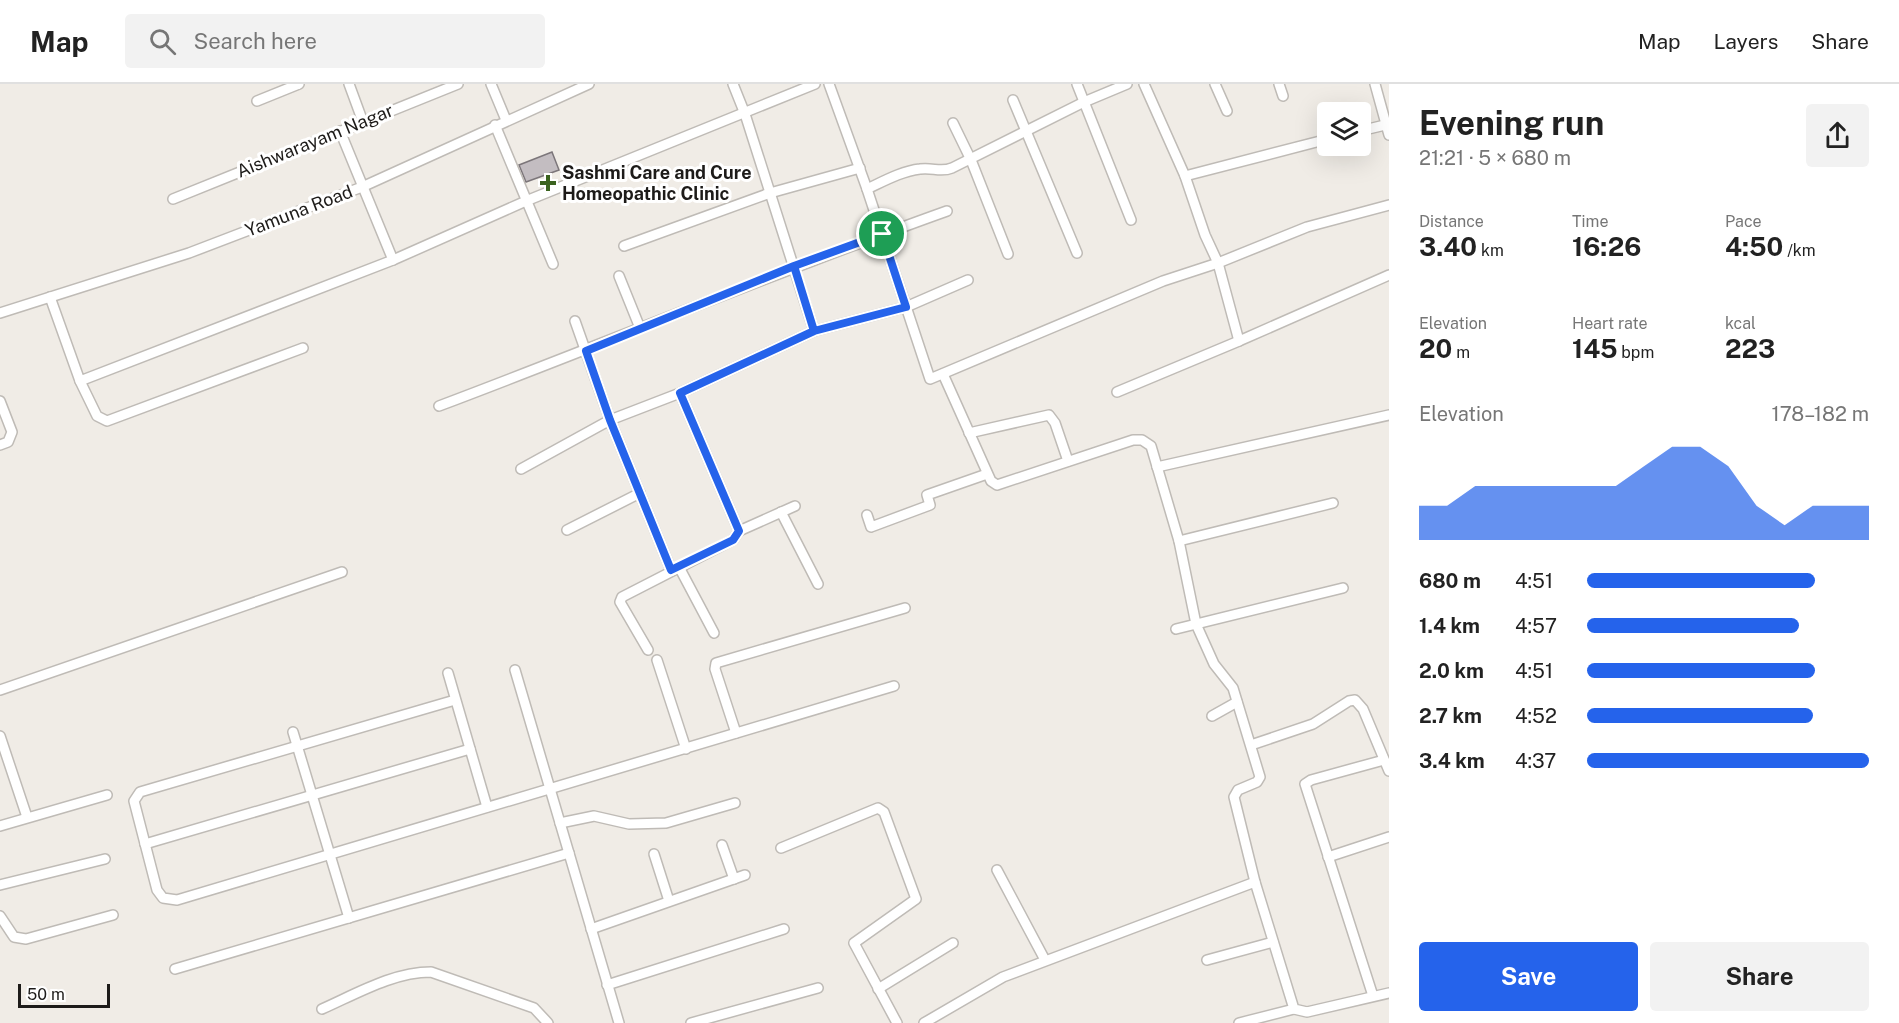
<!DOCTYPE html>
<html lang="en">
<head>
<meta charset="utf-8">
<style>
  :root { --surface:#fff; --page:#f2f2f2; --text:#222; --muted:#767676; --line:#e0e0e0; --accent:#2563eb }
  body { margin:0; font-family:"Public Sans",sans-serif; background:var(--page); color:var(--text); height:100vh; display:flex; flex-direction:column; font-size:22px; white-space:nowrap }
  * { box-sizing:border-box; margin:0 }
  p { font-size:20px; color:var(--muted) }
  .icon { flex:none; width:33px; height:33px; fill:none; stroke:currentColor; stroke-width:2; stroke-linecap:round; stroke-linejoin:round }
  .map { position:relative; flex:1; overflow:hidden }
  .drawer { display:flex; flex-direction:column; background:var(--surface); width:510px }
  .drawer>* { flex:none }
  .buttons { position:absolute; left:1317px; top:18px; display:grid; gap:12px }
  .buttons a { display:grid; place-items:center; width:54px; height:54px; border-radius:6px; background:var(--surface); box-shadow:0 6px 24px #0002; font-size:30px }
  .scale { position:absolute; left:18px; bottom:15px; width:92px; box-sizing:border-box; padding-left:6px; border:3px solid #1d1b19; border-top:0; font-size:16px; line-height:21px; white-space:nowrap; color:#1d1b19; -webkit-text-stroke:4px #fff; paint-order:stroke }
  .pin { position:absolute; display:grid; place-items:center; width:51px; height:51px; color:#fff; margin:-26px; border:3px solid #fff; border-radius:50%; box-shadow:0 2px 6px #0007 }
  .round { display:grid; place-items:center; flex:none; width:63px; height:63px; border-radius:6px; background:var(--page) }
  .overview { display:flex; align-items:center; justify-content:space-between; height:102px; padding:0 30px }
  h1 { font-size:33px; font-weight:700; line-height:45px }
  .stats { display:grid; grid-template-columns:repeat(3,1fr); gap:9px; height:102px; padding:6px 30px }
  .stats div { display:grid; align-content:center }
  .stats b { font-size:26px; font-weight:700 }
  .stats small { font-size:16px; font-weight:400 }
  .stats p { font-size:16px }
  .chart { height:168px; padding:12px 30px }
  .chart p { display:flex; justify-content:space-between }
  .chart svg { width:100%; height:108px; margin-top:6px; fill:var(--accent); opacity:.7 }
  .action { display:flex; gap:12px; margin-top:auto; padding:12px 30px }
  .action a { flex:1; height:69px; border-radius:6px; background:var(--accent); color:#fff; font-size:24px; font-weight:700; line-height:69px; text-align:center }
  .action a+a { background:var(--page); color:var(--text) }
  ul { padding:0 30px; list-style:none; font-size:20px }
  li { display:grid; grid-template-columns:96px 72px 1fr; align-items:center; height:45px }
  li i { height:15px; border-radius:8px; background:var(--accent) }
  header { display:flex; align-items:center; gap:36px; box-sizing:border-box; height:84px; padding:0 30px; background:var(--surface); border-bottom:2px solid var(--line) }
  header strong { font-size:28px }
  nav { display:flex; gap:33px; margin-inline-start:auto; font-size:21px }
  .search { width:420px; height:54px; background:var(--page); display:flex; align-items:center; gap:15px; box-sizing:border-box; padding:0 21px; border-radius:6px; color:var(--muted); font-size:22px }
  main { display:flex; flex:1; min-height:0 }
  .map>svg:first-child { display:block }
  .building { fill:#c3bdc1; stroke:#7c767a; stroke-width:1.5 }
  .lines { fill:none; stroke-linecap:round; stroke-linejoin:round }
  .minor-casing { stroke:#bfbbb6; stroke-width:12 }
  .minor { stroke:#fff; stroke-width:9 }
  .route-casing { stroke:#fff; stroke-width:12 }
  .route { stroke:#2563eb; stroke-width:8 }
  .poi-dot { fill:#3b631f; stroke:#fff; stroke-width:2 }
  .labels { text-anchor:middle; stroke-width:6; stroke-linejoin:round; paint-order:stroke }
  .street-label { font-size:18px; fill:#1d1b19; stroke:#fff }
  .poi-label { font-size:18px; font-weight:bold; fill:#1d1b19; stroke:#fff; text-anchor:start }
</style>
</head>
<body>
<header>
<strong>Map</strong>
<div class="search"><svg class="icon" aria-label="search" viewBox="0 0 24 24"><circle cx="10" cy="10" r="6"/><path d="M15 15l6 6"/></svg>Search here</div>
<nav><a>Map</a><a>Layers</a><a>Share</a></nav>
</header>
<main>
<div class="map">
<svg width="1389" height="939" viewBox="0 0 1389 939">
  <rect width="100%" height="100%" fill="#f0ece6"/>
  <!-- building -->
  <path class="building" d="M552 68 559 86 526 98 519 81Z"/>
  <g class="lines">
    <defs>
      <g id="minor">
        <path d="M349 0 363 38"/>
        <path d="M491 0 506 36"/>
        <path d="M733 0 745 30 814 247"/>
        <path d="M829 0 867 105"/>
        <path d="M1077 0 1131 136"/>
        <path d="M1127 0 1084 18 952 84C940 89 933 83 920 85 902 87 884 97 867 105L930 295 1163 197 1218 179 1307 143 1389 121"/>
        <path d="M1144 0 1185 92 1205 151 1218 179 1239 257 1389 191"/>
        <path d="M1215 0 1227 27"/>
        <path d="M1279 0 1283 12"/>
        <path d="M1375 0 1389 51"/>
        <path d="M1013 16 1077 169"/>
        <path d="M257 17 299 0"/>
        <path d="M953 39 971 76 1008 170"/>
        <path d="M495 41 553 180"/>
        <path d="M340 47 393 176"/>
        <path d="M1360 47 1385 41"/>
        <path d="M1185 92 1328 55"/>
        <path d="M173 115 458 0"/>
        <path d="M624 162 770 109 860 84"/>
        <path d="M619 192 640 244"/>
        <path d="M50 213 80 297 393 176 526 117 815 0"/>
        <path d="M0 229 189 169 362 103 589 0"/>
        <path d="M575 237 610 336 671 486"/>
        <path d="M943 290 991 397 997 401 1133 356H1142L1151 362 1179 457 1196 540 1214 580 1233 604 1260 693 1257 698 1238 706 1234 713 1255 798 1294 925 1307 928 1389 909"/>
        <path d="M80 297 97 332 107 337 303 264"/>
        <path d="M1117 308 1239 257"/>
        <path d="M0 317 12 348 8 358 0 361"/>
        <path d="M439 322C609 258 776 188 947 127"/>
        <path d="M969 349 1049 331 1055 339 1068 377"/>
        <path d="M1157 383 1389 331"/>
        <path d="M521 385 610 336 680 309 814 247 906 223 968 196"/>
        <path d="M781 428 818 500"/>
        <path d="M867 431 871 443 930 421 927 411 987 390"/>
        <path d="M567 446 640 409"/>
        <path d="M739 447 795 422"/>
        <path d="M1179 457 1333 419"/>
        <path d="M679 483 714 549"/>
        <path d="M1176 545 1343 504"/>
        <path d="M648 566 620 518 622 513 733 456 739 447 680 309"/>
        <path d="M657 576 686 665"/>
        <path d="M515 586 619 939"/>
        <path d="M448 589 487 723"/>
        <path d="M0 606 342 488"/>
        <path d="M455 616 140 708 134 717 157 806 163 814 177 816 894 602"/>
        <path d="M1212 632 1237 618"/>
        <path d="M293 648 349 834"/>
        <path d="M736 649 715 585 716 579 905 524"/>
        <path d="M0 652 27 733"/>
        <path d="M1251 661 1313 640 1349 617 1355 616 1363 625 1389 687"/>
        <path d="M560 739 594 732 629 740 666 739 735 719"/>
        <path d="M0 742 107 711"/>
        <path d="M145 760 470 665"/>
        <path d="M722 761 734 795"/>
        <path d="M781 764 878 724 884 728 916 815 854 859 897 939"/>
        <path d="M654 770 669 817"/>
        <path d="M1328 773 1389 753"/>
        <path d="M997 786 1045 876"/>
        <path d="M0 801 105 775"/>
        <path d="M0 832 14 853 26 855 113 831"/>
        <path d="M591 845 745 791"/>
        <path d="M1207 876 1273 858"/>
        <path d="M175 885 569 769"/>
        <path d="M607 901 784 845"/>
        <path d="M878 905 953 859"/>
        <path d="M1373 912 1305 700 1311 696 1384 676"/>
        <path d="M322 925C356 910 393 888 431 888L534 924 548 939"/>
        <path d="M691 939 818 904"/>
        <path d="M924 939 1003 893 1255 798"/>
        <path d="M1239 939 1294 925"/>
      </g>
    </defs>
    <!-- minor casing -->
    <use href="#minor" class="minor-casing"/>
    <!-- minor -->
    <use href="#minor" class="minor"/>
  </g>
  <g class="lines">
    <defs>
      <path id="route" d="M882 150 794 182 814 247 680 309 739 447 733 456 671 486 610 336 586 267 794 182 814 247 906 223 882 150"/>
    </defs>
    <!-- route casing -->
    <use href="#route" class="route-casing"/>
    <!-- route -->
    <use href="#route" class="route"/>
  </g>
  <!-- markers -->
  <path class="poi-dot" d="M545 90h6v6h6v6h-6v6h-6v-6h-6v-6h6z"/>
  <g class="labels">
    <!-- street labels -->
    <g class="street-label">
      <text transform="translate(315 57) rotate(-22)" y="6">Aishwarayam Nagar</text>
      <text transform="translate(299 127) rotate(-21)" y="6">Yamuna Road</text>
    </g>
    <!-- poi labels -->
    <g class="poi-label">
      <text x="562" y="95">Sashmi Care and Cure<tspan x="562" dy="21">Homeopathic Clinic</tspan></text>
    </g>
  </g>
</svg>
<div class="buttons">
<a><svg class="icon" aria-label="layers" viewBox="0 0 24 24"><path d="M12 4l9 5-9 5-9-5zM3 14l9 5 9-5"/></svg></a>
</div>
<div class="scale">50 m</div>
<div class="pin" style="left:882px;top:150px;background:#1e9e55"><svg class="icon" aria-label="arrive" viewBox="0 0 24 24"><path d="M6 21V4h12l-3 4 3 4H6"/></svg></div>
</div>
<section class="drawer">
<div class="overview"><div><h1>Evening run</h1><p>21:21 · 5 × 680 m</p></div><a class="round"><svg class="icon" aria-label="share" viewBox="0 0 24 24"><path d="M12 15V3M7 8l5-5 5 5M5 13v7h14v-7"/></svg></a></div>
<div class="stats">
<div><p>Distance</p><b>3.40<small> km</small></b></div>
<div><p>Time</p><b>16:26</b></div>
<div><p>Pace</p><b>4:50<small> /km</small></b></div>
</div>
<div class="stats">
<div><p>Elevation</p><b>20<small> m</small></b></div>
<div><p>Heart rate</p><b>145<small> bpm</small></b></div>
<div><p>kcal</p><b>223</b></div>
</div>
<div class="chart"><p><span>Elevation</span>178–182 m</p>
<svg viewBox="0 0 160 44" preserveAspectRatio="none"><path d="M0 44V30L10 30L20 22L30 22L40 22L50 22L60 22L70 22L80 14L90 6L100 6L110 14L120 30L130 38L140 30L150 30L160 30V44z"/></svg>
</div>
<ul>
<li><b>680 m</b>4:51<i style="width:81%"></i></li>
<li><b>1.4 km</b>4:57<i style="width:75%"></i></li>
<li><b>2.0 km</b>4:51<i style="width:81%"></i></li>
<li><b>2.7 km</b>4:52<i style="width:80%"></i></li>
<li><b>3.4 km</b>4:37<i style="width:100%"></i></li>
</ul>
<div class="action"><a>Save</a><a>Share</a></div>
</section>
</main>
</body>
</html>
